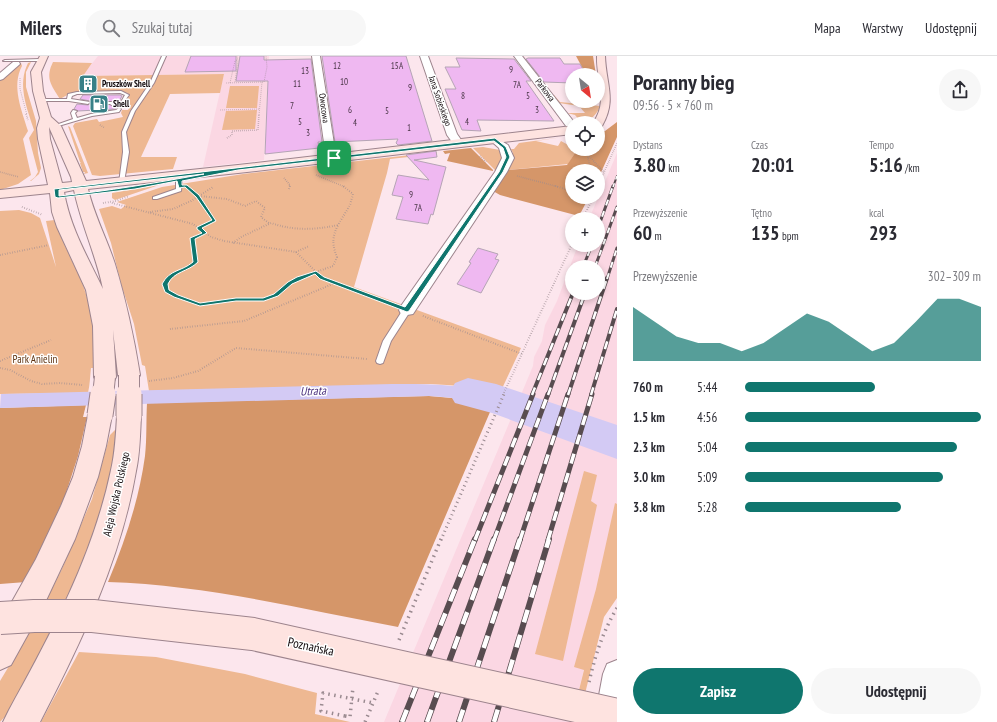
<!DOCTYPE html>
<html lang="pl">
<head>
<meta charset="utf-8">
<style>
  :root { --surface:#fff; --page:#f7f7f7; --text:#2b2b33; --muted:#7c7c81; --line:#e1e1e2; --accent:#0f766e }
  body { margin:0; font-family:"PT Sans Narrow",sans-serif; background:var(--page); color:var(--text); height:100vh; display:flex; flex-direction:column; font-size:15px; white-space:nowrap }
  * { box-sizing:border-box; margin:0 }
  p { font-size:13px; color:var(--muted) }
  .icon { flex:none; width:22px; height:22px; fill:none; stroke:currentColor; stroke-width:2; stroke-linecap:round; stroke-linejoin:round }
  .map { position:relative; flex:1; overflow:hidden }
  .sheet { display:flex; flex-direction:column; background:var(--surface); width:380px }
  .sheet>* { flex:none }
  .needle { width:26px; rotate:150deg }
  .tools { position:absolute; left:565px; top:12px; display:grid; gap:8px }
  .tools a { display:grid; place-items:center; width:40px; height:40px; border-radius:50%; background:var(--surface); box-shadow:0 2px 6px #0003; font-size:20px }
  .pin { position:absolute; display:grid; place-items:center; width:34px; height:34px; color:#fff; margin:-17px; border-radius:8px; box-shadow:0 2px 6px #0006 }
  .round { display:grid; place-items:center; flex:none; width:42px; height:42px; border-radius:21px; background:var(--page) }
  .head { display:flex; align-items:center; justify-content:space-between; height:68px; padding:0 16px }
  h1 { font-size:22px; font-weight:700; line-height:30px }
  .metrics { display:grid; grid-template-columns:repeat(3,1fr); gap:6px; height:68px; padding:4px 16px }
  .metrics div { display:grid; align-content:center }
  .metrics b { font-size:20px; font-weight:700 }
  .metrics small { font-size:11px; font-weight:400 }
  .metrics p { font-size:11px }
  .chart { height:112px; padding:8px 16px }
  .chart p { display:flex; justify-content:space-between }
  .chart svg { width:100%; height:72px; margin-top:4px; fill:var(--accent); opacity:.7 }
  .cta { display:flex; gap:8px; margin-top:auto; padding:8px 16px }
  .cta a { flex:1; height:46px; border-radius:24px; background:var(--accent); color:#fff; font-size:16px; font-weight:700; line-height:46px; text-align:center }
  .cta a+a { background:var(--page); color:var(--text) }
  ul { padding:0 16px; list-style:none; font-size:13px }
  li { display:grid; grid-template-columns:64px 48px 1fr; align-items:center; height:30px }
  li i { height:10px; border-radius:5px; background:var(--accent) }
  header { display:flex; align-items:center; gap:24px; box-sizing:border-box; height:56px; padding:0 20px; background:var(--surface); border-bottom:1px solid var(--line) }
  header strong { font-size:19px }
  nav { display:flex; gap:22px; margin-inline-start:auto; font-size:14px }
  .search { width:280px; height:36px; background:var(--page); display:flex; align-items:center; gap:10px; box-sizing:border-box; padding:0 14px; border-radius:22px; color:var(--muted); font-size:15px }
  main { display:flex; flex:1; min-height:0 }
  .map>svg:first-child { display:block }
  .built { fill:#fbd7e3; fill-rule:evenodd }
  .green { fill:#eeb892 }
  .forest { fill:#d59669 }
  .water { fill:#d3caf4 }
  .lines { fill:none; stroke-linecap:round; stroke-linejoin:round }
  .river { fill:#d3caf4; fill-rule:evenodd }
  .building { fill:#efb8f1; stroke:#b5a4b5 }
  .lane-casing { stroke:#9d848d; stroke-width:2 }
  .street-casing { stroke:#9d848d; stroke-width:2 }
  .secondary-casing { stroke:#9d848d; stroke-width:2 }
  .path-far4 { stroke:#9a8a90; stroke-width:1; stroke-dasharray:0.5 1.5; stroke-linecap:butt }
  .path-far3 { stroke:#9a8a90; stroke-width:1.5; stroke-dasharray:0.5 1.5; stroke-linecap:butt }
  .path-far2 { stroke:#9a8a90; stroke-width:2; stroke-dasharray:0.5 2; stroke-linecap:butt }
  .path-far1 { stroke:#9a8a90; stroke-width:3; stroke-dasharray:1 3.5; stroke-linecap:butt }
  .path { stroke:#9a8a90; stroke-width:3.5; stroke-dasharray:1.5 4.5; stroke-linecap:butt }
  .lane { fill:#fff; fill-rule:evenodd }
  .street { fill:#fff; fill-rule:evenodd }
  .secondary { fill:#fee3e0; fill-rule:evenodd }
  .rail-far4-casing { stroke:#584c50; stroke-width:2 }
  .rail-far3-casing { stroke:#584c50; stroke-width:3 }
  .rail-far2-casing { stroke:#584c50; stroke-width:4 }
  .rail-far1-casing { stroke:#584c50; stroke-width:5 }
  .rail-casing { stroke:#584c50; stroke-width:6 }
  .rail-far4 { stroke:#fff; stroke-width:1.5; stroke-dasharray:4; stroke-linecap:butt }
  .rail-far3 { stroke:#fff; stroke-width:2; stroke-dasharray:6; stroke-linecap:butt }
  .rail-far2 { stroke:#fff; stroke-width:2.5; stroke-dasharray:8; stroke-linecap:butt }
  .rail-far1 { stroke:#fff; stroke-width:3.5; stroke-dasharray:10; stroke-linecap:butt }
  .rail { stroke:#fff; stroke-width:4.5; stroke-dasharray:13; stroke-linecap:butt }
  .secondary-bridge-far2-casing { stroke:#9d848d; stroke-width:22; stroke-linecap:butt }
  .secondary-bridge-far1-casing { stroke:#9d848d; stroke-width:27; stroke-linecap:butt }
  .secondary-bridge-casing { stroke:#9d848d; stroke-width:34; stroke-linecap:butt }
  .path-bridge { stroke:#9a8a90; stroke-width:3.5; stroke-dasharray:1.5 4.5; stroke-linecap:butt }
  .secondary-bridge-far2 { stroke:#fee3e0; stroke-width:20 }
  .secondary-bridge-far1 { stroke:#fee3e0; stroke-width:25 }
  .secondary-bridge { stroke:#fee3e0; stroke-width:32 }
  .route { fill:#0f766e; stroke:#fff; fill-rule:evenodd }
  .labels { text-anchor:middle; stroke-width:3; stroke-linejoin:round; paint-order:stroke }
  .number-label { font-size:9px; fill:#483545 }
  .far-poi-label { font-size:9px; font-weight:bold; fill:#11090c; stroke:#fff; text-anchor:start }
  .far-street-label { font-size:9px; fill:#11090c; stroke:#fff }
  .park-label { font-size:11px; fill:#5e3412; stroke:#fff }
  .street-label { font-size:11px; fill:#11090c; stroke:#fff }
  .water-label { font-size:12px; font-style:italic; fill:#472c7b; stroke:#fff }
  .near-street-label { font-size:13px; fill:#11090c; stroke:#fff }
</style>
</head>
<body>
<header>
<strong>Milers</strong>
<div class="search"><svg class="icon" aria-label="search" viewBox="0 0 24 24"><circle cx="10" cy="10" r="6"/><path d="M15 15l6 6"/></svg>Szukaj tutaj</div>
<nav><a>Mapa</a><a>Warstwy</a><a>Udostępnij</a></nav>
</header>
<main>
<div class="map">
<svg width="617" height="666" viewBox="0 0 617 666">
  <rect width="100%" height="100%" fill="#fce6ed"/>
  <!-- built -->
  <g class="built">
    <path d="M98 0H269L264 104 203 111 224 18 82 20Z"/>
    <path d="M617 92V478L571 666H384L533 310 534 301 542 285 545 269 557 245 578 189H598V163H589L617 97ZM572 211H598V237H572Z"/>
  </g>
  <!-- green -->
  <g class="green">
    <path d="M31 6 26 16V31L36 65 38 97 41 112 39 118 31 125H30L35 121 38 116 29 82 34 74C27 52 17 29 28 7Z"/>
    <path d="M53 6 92 7 83 20 224 18 220 37 170 38 141 101H177L173 113 100 120 92 119 73 70 75 67 97 63 99 66 123 61 121 57 122 54H128L131 49H127L128 37 123 36H77L71 37 60 43C51 29 45 22 53 6Z"/>
    <path d="M21 7 22 10C11 30 22 55 28 75L23 83 31 119 18 128 0 134V24Z"/>
    <path d="M230 30H259L257 52H226Z"/>
    <path d="M552 39H554L560 46 600 50C596 62 586 67 573 67L581 66 575 59 567 57H585L579 50 559 47Z"/>
    <path d="M257 54 255 73 222 74 226 55Z"/>
    <path d="M68 70 70 71 88 117 84 118 85 116H83L80 107 81 106H80Z"/>
    <path d="M563 81 536 85 558 90 561 85 572 91V93L577 94 568 108 507 114 513 97 511 93H514L519 87Z"/>
    <path d="M483 91 500 94 504 98 498 114H495L473 92Z"/>
    <path d="M437 96 436 98 390 103 387 117 354 231 521 292 499 339 462 330 431 328 149 335 145 310 142 309 134 268 121 228 111 187 99 153 112 150 121 153 126 149 117 146 162 131 243 118Z"/>
    <path d="M159 129 115 144 112 142V137Z"/>
    <path d="M19 154 31 157 40 162 56 211 46 165 55 164C62 187 74 207 83 229 93 256 94 284 95 312H91C90 320 90 328 88 337L0 338V155Z"/>
    <path d="M115 374 117 375C116 387 115 399 113 411 100 479 62 559 28 620 20 634 12 655 0 666V625L33 570 61 515 92 443 110 379Z"/>
    <path d="M584 415 597 419 591 445 597 449 563 605 535 598Z"/>
    <path d="M615 447 617 448V542L604 561 578 666H571L584 614 574 611 596 533Z"/>
    <path d="M79 596 156 601 245 618 317 637 315 658 350 666H41Z"/>
  </g>
  <!-- forest -->
  <g class="forest">
    <path d="M576 0H593L596 19H589L583 13Z"/>
    <path d="M617 66V81L598 123V115H572V141H589L579 160 500 139 493 135 507 114 567 109 577 94 575 93H598V76L605 75Z"/>
    <path d="M471 92 493 114V115L447 105 450 97 445 98 443 95Z"/>
    <path d="M429 340 463 343 493 349 398 571C302 553 206 529 108 526 125 485 139 444 145 400 147 382 146 365 147 347Z"/>
    <path d="M86 349 83 361H87L78 400 65 440 26 526 0 528V352Z"/>
  </g>
  <!-- water -->
  <path class="water" d="M392 328C435 328 477 328 517 346L513 356C485 346 460 342 429 340L0 352 1 338Z"/>
  <g class="lines">
    <!-- river -->
    <path class="river" d="M468 322 496 328 617 369V403L492 357 455 347 449 337 455 327Z"/>
  </g>
  <!-- building -->
  <g class="building">
    <path d="M191 0H236V15L185 16Z"/>
    <path d="M240 0H264V4L311 3 322 86H318L319 92 265 98 268 25H236Z"/>
    <path d="M322 0H406L432 85 398 89 396 87 398 83 335 86Z"/>
    <path d="M456 2 514 3 531 25H526L554 65 477 64 481 75 462 74 445 33H456L445 11H460Z"/>
    <path d="M528 2H560L564 8H580L586 19H572V27L544 26 526 3Z"/>
    <path d="M83 39H120L122 40 115 53 78 55 74 53 77 48 88 49 91 47 90 45 80 43Z"/>
    <path d="M436 95 437 101 414 104 446 111 433 159 431 158 428 168 396 163 403 141 392 139 398 119 429 124 406 99Z"/>
    <path d="M478 192 498 198 495 203 499 204 481 237 457 228 471 207 469 206Z"/>
  </g>
  <g class="lines">
    <defs>
      <g id="lane">
        <path d="M162 0H166L154 27 135 55 126 76 129 96 124 126 119 127 123 96 122 76 131 55 150 27Z"/>
        <path d="M41 3 42 5H3L5 4Z"/>
        <path d="M121 35 129 39 123 47 121 46 125 39 120 37 77 38 72 40 71 43 90 46 88 48 69 45H40L38 44 40 43H67L68 38 77 36Z"/>
        <path d="M106 46H114L115 49 113 50 110 48H104Z"/>
        <path d="M119 52 121 53 119 56 92 60 55 71 53 70 73 63 71 57 73 54 77 55 75 57 77 62 91 58 116 54Z"/>
        <path d="M179 122 182 124 181 135 157 143H153V141L176 133V124Z"/>
        <path d="M407 251 411 254 391 285 383 307 380 308 377 307 376 305 383 285 404 252Z"/>
      </g>
      <g id="street">
        <path d="M312 0H320L335 94 340 102 334 105 330 104 325 94Z"/>
        <path d="M420 0H428L457 78 464 88 463 90H455L447 79Z"/>
        <path d="M514 0H522L574 66 572 70H566Z"/>
        <path d="M13 6H19L20 8 3 23 0 24V17Z"/>
        <path d="M495 81 508 89 514 102 507 116 413 258 407 259 401 258 399 254 401 250 495 116 502 102 499 92 490 84Z"/>
        <path d="M617 604V666H594L603 618 607 608Z"/>
      </g>
      <g id="secondary">
        <path d="M40 0H48L41 16 43 35 51 61 61 70 86 125 238 109 572 70V78L238 117 88 133C94 159 107 183 115 208 126 245 134 281 140 319L137 325 129 327 121 325 118 319 113 274 116 321 113 327 105 329 97 327 94 321 93 270 86 234 57 171 52 156 50 137 0 142V134L48 129 38 83 37 72 40 62 33 35 31 16ZM49 71 71 121 72 126 62 127 50 83ZM74 134C81 168 96 199 103 233 87 200 70 171 64 136Z"/>
        <path d="M597 0H605C606 29 617 44 602 70L598 71V67H593C609 45 596 24 597 0Z"/>
        <path d="M100 350 108 352 112 359 106 390 98 421 75 483 42 553 11 609 0 614V567L36 503 61 450 73 421 82 390 88 359 92 352Z"/>
        <path d="M129 351 137 353 141 360C140 378 140 397 136 415 121 503 81 587 40 666H3L9 654C51 578 93 500 111 414 115 397 116 378 117 360L121 353Z"/>
      </g>
    </defs>
    <!-- lane casing -->
    <use href="#lane" class="lane-casing"/>
    <!-- street casing -->
    <use href="#street" class="street-casing"/>
    <!-- secondary casing -->
    <use href="#secondary" class="secondary-casing"/>
    <!-- path-far4 -->
    <g class="path-far4">
      <path d="M20 22V33L27 59"/>
      <path d="M235 26 238 5 237 0"/>
      <path d="M226 27 264 26 267 11 266 0"/>
      <path d="M230 27 235 5 237 4"/>
      <path d="M220 54 260 53"/>
      <path d="M259 59 262 26"/>
    </g>
    <!-- path-far3 -->
    <g class="path-far3">
      <path d="M26 58 28 64"/>
      <path d="M100 69 105 72"/>
      <path d="M227 82 232 79V75L258 74 259 58"/>
      <path d="M586 93 590 111 586 115"/>
      <path d="M588 99 604 116"/>
      <path d="M480 100 487 107"/>
      <path d="M0 116 19 121"/>
      <path d="M316 119 345 131"/>
      <path d="M517 120 559 131"/>
      <path d="M284 122 290 129 289 131"/>
      <path d="M598 130 617 87"/>
    </g>
    <!-- path-far2 -->
    <g class="path-far2">
      <path d="M555 130 572 135"/>
      <path d="M289 133 290 130"/>
      <path d="M191 134 198 140 214 165 198 172"/>
      <path d="M199 140 227 143 245 150 256 145 265 152 261 161 270 168"/>
      <path d="M103 147 116 145 129 140"/>
      <path d="M112 147 193 168 211 181 224 185 296 196 322 222 391 248"/>
      <path d="M22 151 43 159"/>
      <path d="M150 156 173 153 191 145 213 131"/>
      <path d="M583 163 593 141"/>
      <path d="M205 177 192 182 195 206C182 214 165 217 166 235L200 248 236 243 264 244 276 239 290 227 299 222 333 210 337 201C332 189 332 181 338 169"/>
      <path d="M233 187 241 181 271 167C294 175 315 174 338 169L350 149 353 138 343 130"/>
      <path d="M296 196 309 190"/>
      <path d="M0 199 49 189"/>
      <path d="M423 260 522 298"/>
      <path d="M170 273 244 265 335 227"/>
      <path d="M0 305 51 284"/>
      <path d="M0 312 10 314 31 325 42 328 60 327 82 329"/>
      <path d="M149 325 173 322 198 315 236 292 367 303"/>
      <path d="M503 339 572 188"/>
    </g>
    <!-- path-far1 -->
    <path class="path-far1" d="M441 484 504 338"/>
    <!-- path -->
    <g class="path">
      <path d="M399 584 441 483"/>
      <path d="M589 626C595 600 603 575 617 552"/>
      <path d="M345 660 321 655 323 637 373 647"/>
      <path d="M365 666 379 633"/>
    </g>
    <!-- lane -->
    <use href="#lane" class="lane"/>
    <!-- street -->
    <use href="#street" class="street"/>
    <!-- secondary -->
    <use href="#secondary" class="secondary"/>
    <defs>
      <path id="rail-far4" d="M613 131 617 120"/>
      <g id="rail-far3">
        <path d="M598 172 613 130"/>
        <path d="M583 211 592 189"/>
        <path d="M595 211 617 151"/>
        <path d="M607 223 617 192"/>
      </g>
      <g id="rail-far2">
        <path d="M532 339 573 237"/>
        <path d="M548 339 585 237"/>
        <path d="M568 339 607 222"/>
        <path d="M591 339 617 253"/>
      </g>
      <g id="rail-far1">
        <path d="M475 484 533 338"/>
        <path d="M494 484 548 338"/>
        <path d="M520 484 568 338"/>
        <path d="M548 484 592 338"/>
      </g>
      <g id="rail">
        <path d="M402 666 475 483"/>
        <path d="M427 666 494 483"/>
        <path d="M459 666 520 483"/>
        <path d="M494 666 549 483"/>
      </g>
    </defs>
    <!-- rail-far4 casing -->
    <use href="#rail-far4" class="rail-far4-casing"/>
    <!-- rail-far3 casing -->
    <use href="#rail-far3" class="rail-far3-casing"/>
    <!-- rail-far2 casing -->
    <use href="#rail-far2" class="rail-far2-casing"/>
    <!-- rail-far1 casing -->
    <use href="#rail-far1" class="rail-far1-casing"/>
    <!-- rail casing -->
    <use href="#rail" class="rail-casing"/>
    <!-- rail-far4 -->
    <use href="#rail-far4" class="rail-far4"/>
    <!-- rail-far3 -->
    <use href="#rail-far3" class="rail-far3"/>
    <!-- rail-far2 -->
    <use href="#rail-far2" class="rail-far2"/>
    <!-- rail-far1 -->
    <use href="#rail-far1" class="rail-far1"/>
    <!-- rail -->
    <use href="#rail" class="rail"/>
    <defs>
      <g id="secondary-bridge-far2">
        <path d="M129 319V339"/>
        <path d="M103 339 105 321"/>
      </g>
      <g id="secondary-bridge-far1">
        <path d="M129 338V360"/>
        <path d="M100 359 103 338"/>
      </g>
      <path id="secondary-bridge" d="M0 562 34 560H93L253 578 617 659"/>
    </defs>
    <!-- secondary-bridge-far2 casing -->
    <use href="#secondary-bridge-far2" class="secondary-bridge-far2-casing"/>
    <!-- secondary-bridge-far1 casing -->
    <use href="#secondary-bridge-far1" class="secondary-bridge-far1-casing"/>
    <!-- secondary-bridge casing -->
    <use href="#secondary-bridge" class="secondary-bridge-casing"/>
    <!-- path-bridge -->
    <path class="path-bridge" d="M345 660 350 661 353 631"/>
    <!-- secondary-bridge-far2 -->
    <use href="#secondary-bridge-far2" class="secondary-bridge-far2"/>
    <!-- secondary-bridge-far1 -->
    <use href="#secondary-bridge-far1" class="secondary-bridge-far1"/>
    <!-- secondary-bridge -->
    <use href="#secondary-bridge" class="secondary-bridge"/>
  </g>
  <!-- route -->
  <path class="route" d="M495 82 506 91 510 101 503 116 409 255 407 256 320 223 315 218 292 228 278 240 264 245H236L200 250 174 241 165 236 162 228C170 213 181 216 193 206L190 182 202 177 197 173V171L212 164 196 141 185 131 179 132 177 125 135 133 58 142 55 141 54 133ZM494 85 503 92 506 101 499 116 405 251 324 221 316 215 297 221 288 226 274 238 263 242H236L200 247 178 239 169 234 168 228C174 215 188 216 198 206L195 183 207 177 202 172 216 165 199 139 187 129H182V125L238 114ZM204 118C156 127 108 135 59 140V134Z"/>
  <!-- icons -->
  <defs>
    <symbol id="building-square" viewBox="-11 -11 22 22"><rect x="-9" y="-9" width="18" height="18" rx="4" fill="#388087" stroke="#fff"/><path d="M-4-6H4V6H1V3H-1V6H-4ZM-2.5-4.3h1.7v1.8h-1.7ZM.8-4.3h1.7v1.8H.8ZM-2.5-1h1.7V.8h-1.7ZM.8-1h1.7V.8H.8Z" fill="#fff"/></symbol>
    <symbol id="fuel-square" viewBox="-11 -11 22 22"><rect x="-9" y="-9" width="18" height="18" rx="4" fill="#388087" stroke="#fff"/><path d="M-5.5-6h7V0h2V4h1.3V-2.5L3-4.5l.8-.8L6-3V5H2.5V1h-1V6h-7ZM-4.2-4.7v3.2H.2V-4.7Z" fill="#fff"/></symbol>
  </defs>
  <g fill-rule="evenodd">
    <use href="#building-square" x="77" y="17" width="22" height="22"/>
    <use href="#fuel-square" x="88" y="37" width="22" height="22"/>
  </g>
  <g class="labels">
    <!-- number labels -->
    <g class="number-label">
      <text x="337" y="13">12</text>
      <text x="397" y="13">15A</text>
      <text x="511" y="17">9</text>
      <text x="305" y="18">13</text>
      <text x="344" y="29">10</text>
      <text x="297" y="31">11</text>
      <text x="517" y="32">7A</text>
      <text x="410" y="35">9</text>
      <text x="463" y="43">8</text>
      <text x="528" y="43">5</text>
      <text x="292" y="53">7</text>
      <text x="350" y="57">6</text>
      <text x="537" y="57">3</text>
      <text x="387" y="58">5</text>
      <text x="300" y="69">5</text>
      <text x="467" y="69">4</text>
      <text x="355" y="70">4</text>
      <text x="409" y="75">1</text>
      <text x="308" y="80">3</text>
      <text x="411" y="142">9</text>
      <text x="418" y="155">7A</text>
    </g>
    <!-- far-poi labels -->
    <g class="far-poi-label">
      <text x="102" y="31">Pruszków Shell</text>
      <text x="113" y="51">Shell</text>
    </g>
    <!-- far-street labels -->
    <g class="far-street-label">
      <text transform="translate(545 34) rotate(53)" y="3">Parkowa</text>
      <text transform="translate(440 45) rotate(71)" y="3">Jana Sobieskiego</text>
      <text transform="translate(324 52) rotate(82)" y="3">Owocowa</text>
    </g>
    <!-- park labels -->
    <g class="park-label">
      <text x="35" y="307">Park Anielin</text>
    </g>
    <!-- street labels -->
    <g class="street-label">
      <text transform="translate(116 438) rotate(-77)" y="4">Aleja Wojska Polskiego</text>
    </g>
    <!-- water labels -->
    <g class="water-label">
      <text transform="translate(313 335) rotate(-2)" y="4">Utrata</text>
    </g>
    <!-- near-street labels -->
    <g class="near-street-label">
      <text transform="translate(311 590) rotate(12)" y="5">Poznańska</text>
    </g>
  </g>
</svg>
<div class="tools">
<a><svg class="needle" viewBox="-14 -14 28 28"><path d="M0-13l5 13h-10z" fill="#e53935"/><path d="M0 13l5-13h-10z" fill="#7c7c81"/></svg></a>
<a><svg class="icon" aria-label="locate" viewBox="0 0 24 24"><circle cx="12" cy="12" r="6"/><path d="M12 2v4M12 18v4M2 12h4M18 12h4"/></svg></a>
<a><svg class="icon" aria-label="layers" viewBox="0 0 24 24"><path d="M12 4l9 5-9 5-9-5zM3 14l9 5 9-5"/></svg></a>
<a>+</a>
<a>−</a>
</div>
<div class="pin" style="left:334px;top:102px;background:#1e9e55"><svg class="icon" aria-label="arrive" viewBox="0 0 24 24"><path d="M6 21V4h12l-3 4 3 4H6"/></svg></div>
</div>
<section class="sheet">
<div class="head"><div><h1>Poranny bieg</h1><p>09:56 · 5 × 760 m</p></div><a class="round"><svg class="icon" aria-label="share" viewBox="0 0 24 24"><path d="M12 15V3M7 8l5-5 5 5M5 13v7h14v-7"/></svg></a></div>
<div class="metrics">
<div><p>Dystans</p><b>3.80<small> km</small></b></div>
<div><p>Czas</p><b>20:01</b></div>
<div><p>Tempo</p><b>5:16<small> /km</small></b></div>
</div>
<div class="metrics">
<div><p>Przewyższenie</p><b>60<small> m</small></b></div>
<div><p>Tętno</p><b>135<small> bpm</small></b></div>
<div><p>kcal</p><b>293</b></div>
</div>
<div class="chart"><p><span>Przewyższenie</span>302–309 m</p>
<svg viewBox="0 0 160 44" preserveAspectRatio="none"><path d="M0 44V11L10 20L20 29L30 33L40 33L50 38L60 33L70 24L80 15L90 20L100 29L110 38L120 33L130 20L140 6L150 6L160 11V44z"/></svg>
</div>
<ul>
<li><b>760 m</b>5:44<i style="width:55%"></i></li>
<li><b>1.5 km</b>4:56<i style="width:100%"></i></li>
<li><b>2.3 km</b>5:04<i style="width:90%"></i></li>
<li><b>3.0 km</b>5:09<i style="width:84%"></i></li>
<li><b>3.8 km</b>5:28<i style="width:66%"></i></li>
</ul>
<div class="cta"><a>Zapisz</a><a>Udostępnij</a></div>
</section>
</main>
</body>
</html>
